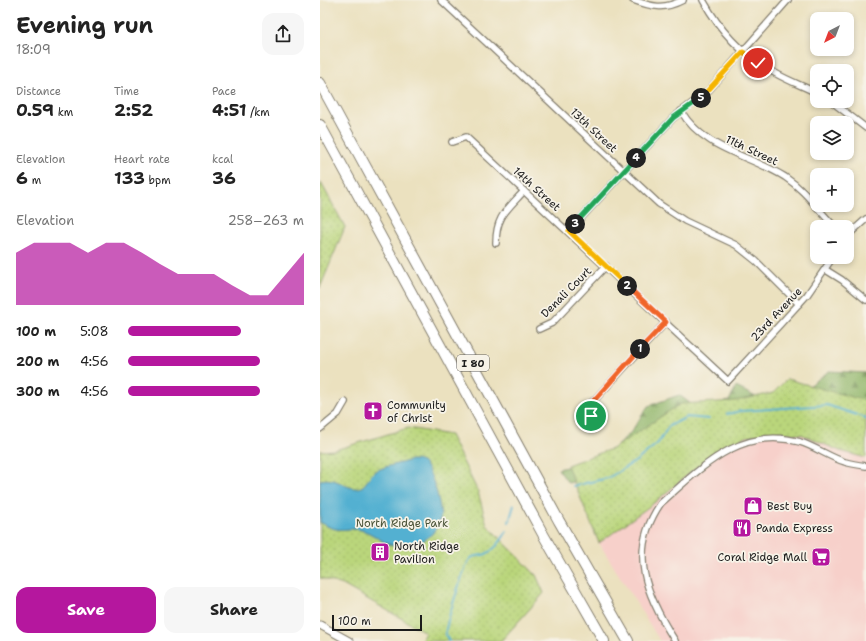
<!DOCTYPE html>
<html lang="en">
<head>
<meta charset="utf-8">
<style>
  :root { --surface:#fff; --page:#f6f6f6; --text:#222; --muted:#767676; --accent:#b5179e }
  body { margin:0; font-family:"Shantell Sans",sans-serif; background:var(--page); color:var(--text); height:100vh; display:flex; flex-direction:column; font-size:15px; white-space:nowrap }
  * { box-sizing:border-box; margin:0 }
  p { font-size:13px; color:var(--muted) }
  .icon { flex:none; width:22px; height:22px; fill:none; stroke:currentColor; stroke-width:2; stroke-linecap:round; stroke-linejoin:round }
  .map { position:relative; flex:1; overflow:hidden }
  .drawer { display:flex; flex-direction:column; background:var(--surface); width:320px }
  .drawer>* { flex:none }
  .needle { width:26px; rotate:222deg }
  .buttons { position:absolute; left:490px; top:12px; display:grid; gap:8px }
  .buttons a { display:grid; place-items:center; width:44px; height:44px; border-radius:8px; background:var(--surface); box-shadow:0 2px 6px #0003; font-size:20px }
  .scale { position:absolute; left:12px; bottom:10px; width:90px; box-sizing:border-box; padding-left:4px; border:2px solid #1c1c1c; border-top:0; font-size:11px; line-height:14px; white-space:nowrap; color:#1c1c1c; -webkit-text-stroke:3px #f7f3e8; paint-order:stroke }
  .pin { position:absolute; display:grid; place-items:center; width:34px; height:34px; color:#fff; margin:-17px; border:2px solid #fff; border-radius:50%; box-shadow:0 1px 4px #0007 }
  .km { position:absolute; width:20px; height:20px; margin:-10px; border-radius:50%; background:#222; color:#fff; font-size:11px; line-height:20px; text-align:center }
  .round { display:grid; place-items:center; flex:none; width:42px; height:42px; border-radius:12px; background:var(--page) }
  .head { display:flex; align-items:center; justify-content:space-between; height:68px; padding:0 16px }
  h1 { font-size:22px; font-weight:700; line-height:30px }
  .metrics { display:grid; grid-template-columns:repeat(3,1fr); gap:6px; height:68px; padding:4px 16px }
  .metrics div { display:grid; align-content:center }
  .metrics b { font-size:17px; font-weight:700 }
  .metrics small { font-size:11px; font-weight:400 }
  .metrics p { font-size:11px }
  .chart { height:112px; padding:8px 16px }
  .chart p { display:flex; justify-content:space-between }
  .chart svg { width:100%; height:72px; margin-top:4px; fill:var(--accent); opacity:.7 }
  .action { display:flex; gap:8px; margin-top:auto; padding:8px 16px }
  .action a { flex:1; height:46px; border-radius:12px; background:var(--accent); color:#fff; font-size:16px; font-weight:700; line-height:46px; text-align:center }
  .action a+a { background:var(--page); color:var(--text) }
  ul { padding:0 16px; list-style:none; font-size:13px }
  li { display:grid; grid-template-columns:64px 48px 1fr; align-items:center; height:30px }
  li i { height:10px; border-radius:5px; background:var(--accent) }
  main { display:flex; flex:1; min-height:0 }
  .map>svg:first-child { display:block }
  .built { fill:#f7d0ca }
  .forest { fill:url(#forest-firs); stroke:#586a44 }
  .park { fill:url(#park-dots); stroke:#6b794c }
  .water { fill:#53b0d1; stroke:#386676 }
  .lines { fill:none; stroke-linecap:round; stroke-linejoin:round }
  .stream { stroke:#53b0d1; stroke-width:2 }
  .minor-casing { stroke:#847e6e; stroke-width:8 }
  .tertiary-casing { stroke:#847e6e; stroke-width:9 }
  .motorway-casing { stroke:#847e6e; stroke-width:12 }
  .minor { stroke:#fff; stroke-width:5.5 }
  .tertiary { stroke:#fff; stroke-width:7 }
  .motorway { stroke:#fff; stroke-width:10 }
  .split-1-casing { stroke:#fff; stroke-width:8 }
  .split-2-casing { stroke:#fff; stroke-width:8 }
  .split-3-casing { stroke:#fff; stroke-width:8 }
  .split-4-casing { stroke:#fff; stroke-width:8 }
  .split-5-casing { stroke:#fff; stroke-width:8 }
  .split-6-casing { stroke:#fff; stroke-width:8 }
  .split-1 { stroke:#f0652b; stroke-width:5 }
  .split-2 { stroke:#f0652b; stroke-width:5 }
  .split-3 { stroke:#f5b400; stroke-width:5 }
  .split-4 { stroke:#22a559; stroke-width:5 }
  .split-5 { stroke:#22a559; stroke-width:5 }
  .split-6 { stroke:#f5b400; stroke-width:5 }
  .labels { text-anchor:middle; stroke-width:3.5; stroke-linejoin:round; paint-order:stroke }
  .shield { fill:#f7f3e8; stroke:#5e5c59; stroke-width:1 }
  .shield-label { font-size:10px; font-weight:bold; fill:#1c1c1c }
  .street-label { font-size:11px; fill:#1c1c1c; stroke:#f7f3e8 }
  .poi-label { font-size:11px; fill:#1c1c1c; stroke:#f7f3e8; text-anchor:start }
  .park-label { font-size:11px; fill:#4b5439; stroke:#f7f3e8 }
</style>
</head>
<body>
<main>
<section class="drawer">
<div class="head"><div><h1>Evening run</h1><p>18:09</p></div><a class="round"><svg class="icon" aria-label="share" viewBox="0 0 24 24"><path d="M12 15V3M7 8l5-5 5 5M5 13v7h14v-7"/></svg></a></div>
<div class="metrics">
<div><p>Distance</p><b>0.59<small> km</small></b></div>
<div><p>Time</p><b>2:52</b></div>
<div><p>Pace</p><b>4:51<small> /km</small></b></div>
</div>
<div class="metrics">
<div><p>Elevation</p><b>6<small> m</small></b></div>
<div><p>Heart rate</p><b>133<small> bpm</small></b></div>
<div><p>kcal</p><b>36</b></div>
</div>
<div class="chart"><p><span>Elevation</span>258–263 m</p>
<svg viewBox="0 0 160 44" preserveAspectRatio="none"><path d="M0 44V12L10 6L20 6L30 6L40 12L50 6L60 6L70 12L80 19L90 25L100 25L110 25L120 32L130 38L140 38L150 25L160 12V44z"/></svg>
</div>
<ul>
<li><b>100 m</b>5:08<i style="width:64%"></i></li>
<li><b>200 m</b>4:56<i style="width:75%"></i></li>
<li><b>300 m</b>4:56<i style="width:75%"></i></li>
</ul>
<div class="action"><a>Save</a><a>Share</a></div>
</section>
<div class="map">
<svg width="546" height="641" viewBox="0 0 546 641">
  <defs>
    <pattern id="forest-firs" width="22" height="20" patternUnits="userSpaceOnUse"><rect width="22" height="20" fill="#93b76c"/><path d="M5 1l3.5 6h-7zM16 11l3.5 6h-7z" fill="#779458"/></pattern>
    <pattern id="park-dots" width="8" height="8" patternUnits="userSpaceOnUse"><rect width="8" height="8" fill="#bad67c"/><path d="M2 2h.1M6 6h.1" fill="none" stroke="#9fb76b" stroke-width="1.8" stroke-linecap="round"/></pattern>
  </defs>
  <rect width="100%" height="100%" fill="#f7f3e8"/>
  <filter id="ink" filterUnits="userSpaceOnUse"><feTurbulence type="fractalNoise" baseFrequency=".025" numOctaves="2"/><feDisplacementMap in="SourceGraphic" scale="8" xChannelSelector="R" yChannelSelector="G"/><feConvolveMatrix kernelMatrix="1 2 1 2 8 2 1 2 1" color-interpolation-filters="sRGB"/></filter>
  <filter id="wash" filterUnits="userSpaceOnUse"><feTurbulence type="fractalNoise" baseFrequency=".012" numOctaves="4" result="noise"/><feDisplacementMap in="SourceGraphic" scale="16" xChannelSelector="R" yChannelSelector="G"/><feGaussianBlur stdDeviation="0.9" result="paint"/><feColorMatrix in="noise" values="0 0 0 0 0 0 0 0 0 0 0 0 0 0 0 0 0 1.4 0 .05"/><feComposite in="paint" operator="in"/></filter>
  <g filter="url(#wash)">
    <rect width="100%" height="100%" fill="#ebe1bf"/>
    <!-- built -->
    <path class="built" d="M458 432 483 435 520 451 546 458V641H340L279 543 334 503 395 452 426 437Z"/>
    <!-- forest -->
    <g class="forest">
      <path d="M509 371 546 373V436L406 407 416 387 444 401 468 381 488 387Z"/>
      <path d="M359 395 375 407 282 475 248 483 238 469 284 458 311 432 328 406Z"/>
    </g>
    <!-- park -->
    <g class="park">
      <path d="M0 181 25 227 0 288Z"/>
      <path d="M467 379 546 401V458L520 451 483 435 458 432 426 437 395 452 334 503 279 543 247 465 294 448 360 404 415 401 453 393Z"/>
      <path d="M88 428 130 435 158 492 167 525 216 575 224 593 181 641H101L105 632 23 585 0 578V451L15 450Z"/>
    </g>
    <!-- water -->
    <path class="water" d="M91 460C95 460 99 460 103 463 112 471 123 508 120 520 115 538 94 549 76 546 64 545 55 534 44 531 26 525 21 536 0 522V480C19 476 25 490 38 488 46 487 48 477 53 473 62 466 80 464 91 460Z"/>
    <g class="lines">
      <!-- stream -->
      <g class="stream">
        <path d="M407 414 421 411 507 405 546 418"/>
        <path d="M253 486 288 478 316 461 338 443 349 426 367 417 389 419"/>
        <path d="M189 522 194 505"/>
        <path d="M129 641 125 634C127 622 144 564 151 558 155 555 162 556 166 554 176 549 182 540 187 531"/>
      </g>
    </g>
  </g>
  <g filter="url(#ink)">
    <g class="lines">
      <defs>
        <g id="minor">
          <path d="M121 0 339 204 365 221 416 245 436 261 479 304"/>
          <path d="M313 0C332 7 344 10 363 0"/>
          <path d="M383 0C400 31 424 57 455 73 469 81 483 86 497 93"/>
          <path d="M511 101 546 128"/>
          <path d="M361 111C384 150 430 155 465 177 486 191 498 210 515 227"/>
          <path d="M132 142 146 137 408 381 487 295 513 257"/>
          <path d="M249 231 353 118 388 91 468 0"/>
          <path d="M527 236 546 219"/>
          <path d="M176 243C176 216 187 210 204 191"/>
          <path d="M506 270 522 280 546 300"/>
          <path d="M219 329 232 323 286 266"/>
          <circle cx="266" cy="412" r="6"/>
          <path d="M268 407 346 322"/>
          <path d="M0 429 18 414 25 402"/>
          <path d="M355 641C326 595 307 552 341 503 381 468 421 425 480 442 496 447 509 457 525 462 532 464 539 465 546 466"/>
        </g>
        <path id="tertiary" d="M0 625 29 641"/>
        <g id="motorway">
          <path d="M0 83 239 521 308 641"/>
          <path d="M0 125 224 536 284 641"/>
        </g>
      </defs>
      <!-- minor casing -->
      <use href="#minor" class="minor-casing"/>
      <!-- tertiary casing -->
      <use href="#tertiary" class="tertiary-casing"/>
      <!-- motorway casing -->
      <use href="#motorway" class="motorway-casing"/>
      <!-- minor -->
      <use href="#minor" class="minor"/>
      <!-- tertiary -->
      <use href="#tertiary" class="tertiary"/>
      <!-- motorway -->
      <use href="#motorway" class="motorway"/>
    </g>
  </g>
  <g class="lines" filter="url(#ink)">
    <defs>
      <path id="split-1" d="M271 416 272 411 268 407 320 349"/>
      <path id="split-2" d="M307 286 346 322 320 349"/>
      <path id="split-3" d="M255 224 249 231 307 286"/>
      <path id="split-4" d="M255 224 316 158"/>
      <path id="split-5" d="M316 158 353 118 381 98"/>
      <path id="split-6" d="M381 98 423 52 438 63"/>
    </defs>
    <!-- split-1 casing -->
    <use href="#split-1" class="split-1-casing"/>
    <!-- split-2 casing -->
    <use href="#split-2" class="split-2-casing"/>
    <!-- split-3 casing -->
    <use href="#split-3" class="split-3-casing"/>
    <!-- split-4 casing -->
    <use href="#split-4" class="split-4-casing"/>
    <!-- split-5 casing -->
    <use href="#split-5" class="split-5-casing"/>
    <!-- split-6 casing -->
    <use href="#split-6" class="split-6-casing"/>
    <!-- split-1 -->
    <use href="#split-1" class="split-1"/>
    <!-- split-2 -->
    <use href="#split-2" class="split-2"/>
    <!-- split-3 -->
    <use href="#split-3" class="split-3"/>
    <!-- split-4 -->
    <use href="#split-4" class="split-4"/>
    <!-- split-5 -->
    <use href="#split-5" class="split-5"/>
    <!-- split-6 -->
    <use href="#split-6" class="split-6"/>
  </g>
  <!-- icons -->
  <defs>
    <symbol id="church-square" viewBox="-11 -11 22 22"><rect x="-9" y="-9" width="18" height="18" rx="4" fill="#b5179e" stroke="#f7f3e8"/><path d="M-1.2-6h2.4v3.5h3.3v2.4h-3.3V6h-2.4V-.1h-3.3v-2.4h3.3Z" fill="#fff"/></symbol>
    <symbol id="shop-square" viewBox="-11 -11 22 22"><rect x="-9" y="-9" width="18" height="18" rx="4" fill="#b5179e" stroke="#f7f3e8"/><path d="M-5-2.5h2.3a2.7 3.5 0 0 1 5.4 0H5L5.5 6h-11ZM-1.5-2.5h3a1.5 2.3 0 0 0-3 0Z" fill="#fff"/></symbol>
    <symbol id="restaurant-square" viewBox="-11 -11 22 22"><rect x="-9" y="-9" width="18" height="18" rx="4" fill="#b5179e" stroke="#f7f3e8"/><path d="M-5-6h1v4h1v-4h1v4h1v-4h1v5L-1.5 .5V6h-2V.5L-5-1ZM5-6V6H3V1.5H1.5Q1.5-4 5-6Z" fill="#fff"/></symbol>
    <symbol id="building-square" viewBox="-11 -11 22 22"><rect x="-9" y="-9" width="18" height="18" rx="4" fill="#b5179e" stroke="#f7f3e8"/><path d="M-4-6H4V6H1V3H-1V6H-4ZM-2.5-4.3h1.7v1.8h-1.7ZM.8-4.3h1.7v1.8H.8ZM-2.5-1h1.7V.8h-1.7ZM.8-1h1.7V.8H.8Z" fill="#fff"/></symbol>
    <symbol id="supermarket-square" viewBox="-11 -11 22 22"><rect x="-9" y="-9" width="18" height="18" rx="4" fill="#b5179e" stroke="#f7f3e8"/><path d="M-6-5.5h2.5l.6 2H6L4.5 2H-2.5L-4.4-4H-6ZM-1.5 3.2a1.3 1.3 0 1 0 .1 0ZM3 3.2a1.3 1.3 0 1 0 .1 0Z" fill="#fff"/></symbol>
  </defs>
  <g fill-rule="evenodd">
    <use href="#church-square" x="42" y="400" width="22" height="22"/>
    <use href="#shop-square" x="422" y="495" width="22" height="22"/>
    <use href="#restaurant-square" x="411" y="517" width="22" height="22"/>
    <use href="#building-square" x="49" y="541" width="22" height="22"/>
    <use href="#supermarket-square" x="490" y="546" width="22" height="22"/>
  </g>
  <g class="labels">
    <!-- shield labels -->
    <rect class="shield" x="137" y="355" width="32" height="16" rx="3"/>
    <g class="shield-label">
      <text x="153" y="367">I 80</text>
    </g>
    <!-- street labels -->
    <g class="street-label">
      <text transform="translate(274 130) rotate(43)" y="4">13th Street</text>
      <text transform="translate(432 150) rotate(25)" y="4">11th Street</text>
      <text transform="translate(217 189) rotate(42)" y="4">14th Street</text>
      <text transform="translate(246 292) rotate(-45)" y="4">Denali Court</text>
      <text transform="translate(456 314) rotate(-47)" y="4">23rd Avenue</text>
    </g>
    <!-- poi labels -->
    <g class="poi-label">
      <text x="67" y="409">Community<tspan x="67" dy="13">of Christ</tspan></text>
      <text x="447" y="510">Best Buy</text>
      <text x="436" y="532">Panda Express</text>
      <text x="74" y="550">North Ridge<tspan x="74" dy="13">Pavilion</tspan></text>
      <text x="487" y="561" text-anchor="end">Coral Ridge Mall</text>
    </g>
    <!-- park labels -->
    <g class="park-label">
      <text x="82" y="527">North Ridge Park</text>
    </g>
  </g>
</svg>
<div class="buttons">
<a><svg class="needle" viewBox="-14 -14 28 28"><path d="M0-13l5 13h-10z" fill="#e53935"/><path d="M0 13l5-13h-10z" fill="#767676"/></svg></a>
<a><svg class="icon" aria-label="locate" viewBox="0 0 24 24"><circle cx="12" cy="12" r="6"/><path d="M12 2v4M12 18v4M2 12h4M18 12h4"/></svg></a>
<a><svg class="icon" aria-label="layers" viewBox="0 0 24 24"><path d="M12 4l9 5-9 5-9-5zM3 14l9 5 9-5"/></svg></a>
<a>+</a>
<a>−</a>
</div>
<div class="scale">100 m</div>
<div class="pin" style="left:271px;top:416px;background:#1e9e55"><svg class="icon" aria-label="arrive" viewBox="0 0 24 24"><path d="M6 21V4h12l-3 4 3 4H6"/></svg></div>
<div class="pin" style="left:438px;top:63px;background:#d93025"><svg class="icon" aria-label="check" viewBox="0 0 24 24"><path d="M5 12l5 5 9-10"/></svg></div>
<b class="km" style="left:320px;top:349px">1</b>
<b class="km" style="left:307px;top:286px">2</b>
<b class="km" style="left:255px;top:224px">3</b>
<b class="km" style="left:316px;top:158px">4</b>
<b class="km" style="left:381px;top:98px">5</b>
</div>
</main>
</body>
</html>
